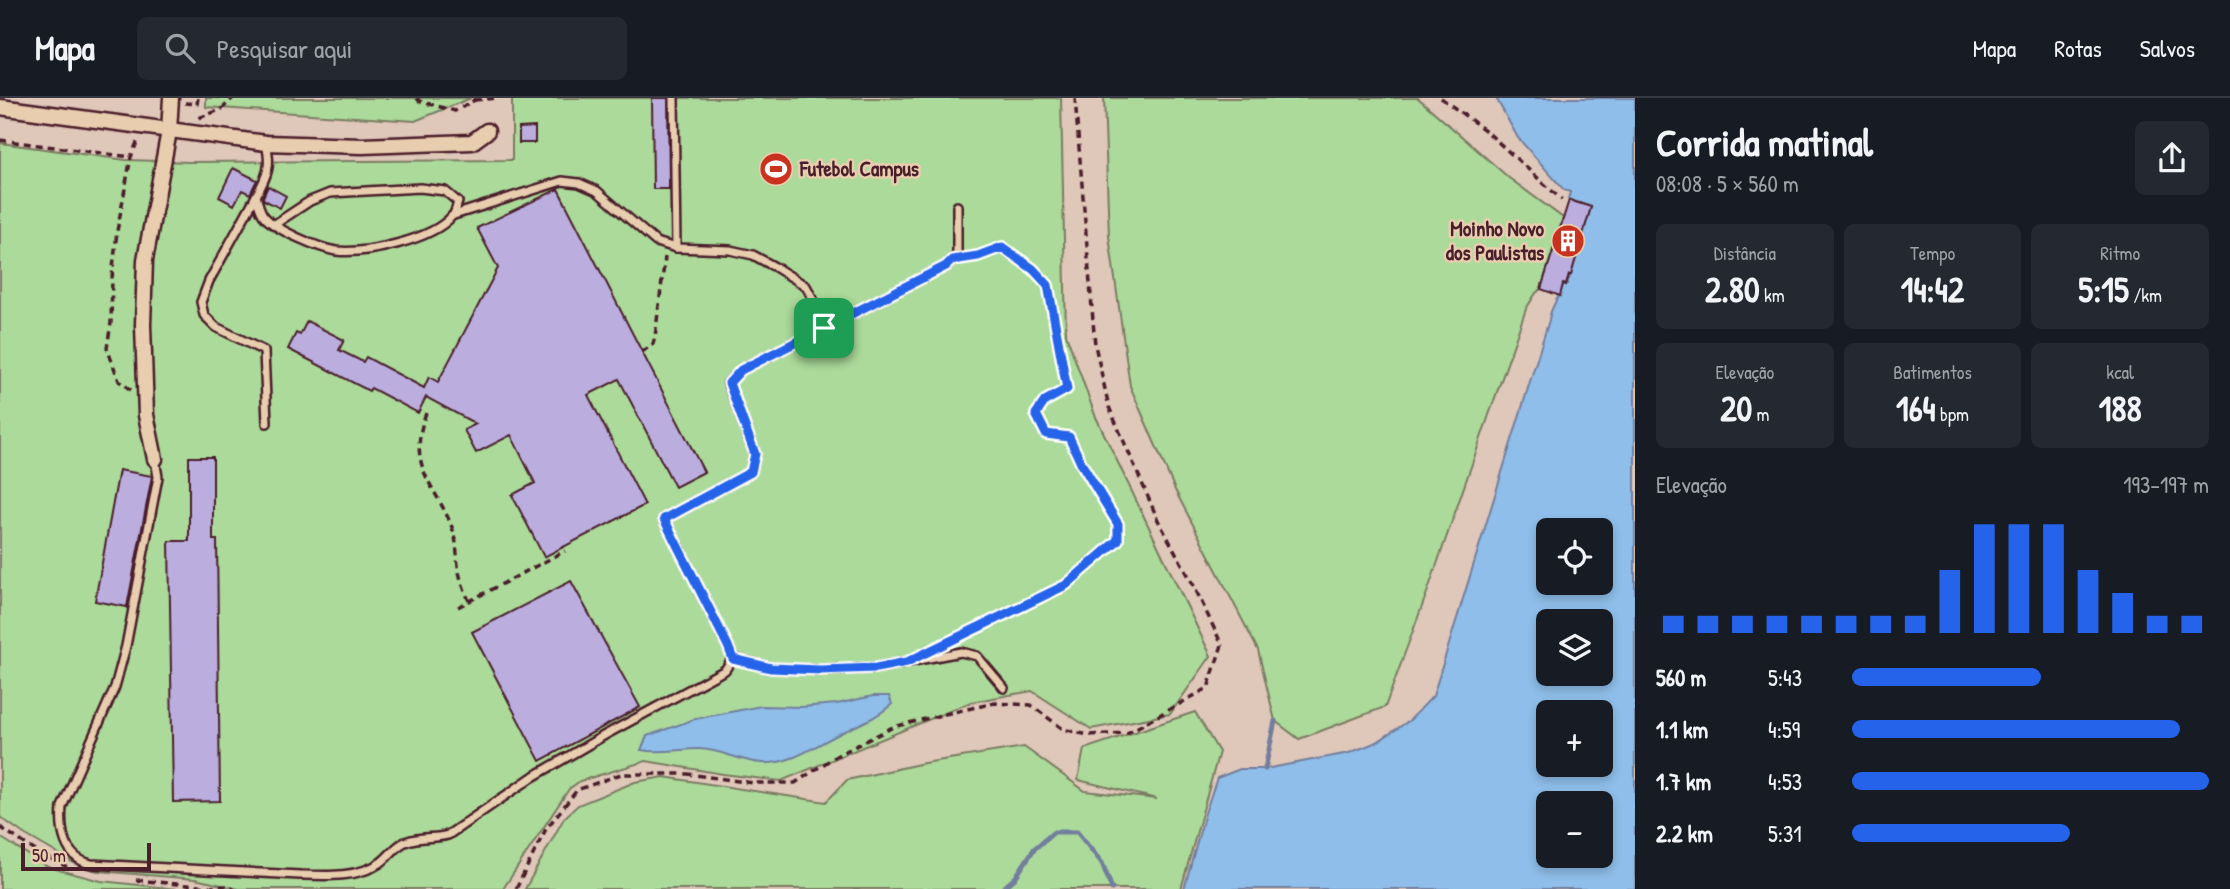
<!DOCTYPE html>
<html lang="pt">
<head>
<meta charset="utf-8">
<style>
  :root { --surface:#171b24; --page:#242831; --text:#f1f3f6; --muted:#9ea1a6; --line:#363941; --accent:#2563eb }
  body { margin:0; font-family:"Patrick Hand",sans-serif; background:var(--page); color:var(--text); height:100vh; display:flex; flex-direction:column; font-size:26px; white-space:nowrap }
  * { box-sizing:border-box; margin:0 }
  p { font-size:23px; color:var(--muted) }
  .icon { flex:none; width:38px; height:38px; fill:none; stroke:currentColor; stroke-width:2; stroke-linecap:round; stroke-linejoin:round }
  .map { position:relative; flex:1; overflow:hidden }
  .side { display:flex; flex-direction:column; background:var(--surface); width:595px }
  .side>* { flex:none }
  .fabs { position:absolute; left:1536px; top:420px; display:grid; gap:14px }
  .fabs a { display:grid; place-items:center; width:77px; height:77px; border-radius:10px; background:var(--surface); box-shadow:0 4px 10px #0003; font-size:35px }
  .scale { position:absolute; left:21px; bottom:18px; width:130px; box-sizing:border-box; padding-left:7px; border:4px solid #4a1f2b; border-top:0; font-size:19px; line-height:24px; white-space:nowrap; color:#4a1f2b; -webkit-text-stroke:5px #e8cdaf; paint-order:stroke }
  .pin { position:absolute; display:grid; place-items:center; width:60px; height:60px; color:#fff; margin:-30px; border-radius:14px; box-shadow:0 4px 10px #0006 }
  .round { display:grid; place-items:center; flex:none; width:74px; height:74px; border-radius:10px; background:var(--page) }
  .head { display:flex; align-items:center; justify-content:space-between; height:119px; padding:0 21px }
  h1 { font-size:38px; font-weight:700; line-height:52px }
  .figures { display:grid; grid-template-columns:repeat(3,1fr); gap:10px; height:119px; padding:7px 21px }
  .figures div { display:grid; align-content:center; border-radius:10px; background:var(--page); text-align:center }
  .figures b { font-size:35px; font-weight:700 }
  .figures small { font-size:19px; font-weight:400 }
  .figures p { font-size:19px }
  .chart { height:196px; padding:14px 21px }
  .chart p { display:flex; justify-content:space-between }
  .chart svg { width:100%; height:126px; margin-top:7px; stroke:var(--accent); stroke-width:6 }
  ul { padding:0 21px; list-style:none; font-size:23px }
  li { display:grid; grid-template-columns:112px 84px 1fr; align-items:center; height:52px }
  li i { height:18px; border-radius:9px; background:var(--accent) }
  header { display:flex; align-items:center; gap:42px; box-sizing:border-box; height:98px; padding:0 35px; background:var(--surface); border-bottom:2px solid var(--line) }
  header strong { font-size:33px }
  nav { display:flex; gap:38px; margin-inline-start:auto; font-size:24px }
  .search { width:490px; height:63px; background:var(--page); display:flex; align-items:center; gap:18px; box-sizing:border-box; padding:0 24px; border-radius:10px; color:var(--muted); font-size:26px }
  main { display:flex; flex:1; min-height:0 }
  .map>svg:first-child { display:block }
  .green { fill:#abda9a; stroke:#7a7c62; stroke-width:2 }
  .water { fill:#8ebee9; stroke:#737e9d; stroke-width:2; fill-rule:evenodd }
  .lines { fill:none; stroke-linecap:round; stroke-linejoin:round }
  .stream { stroke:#737e9d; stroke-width:5 }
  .building { fill:#bbaedf; stroke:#4a1f2b; stroke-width:2 }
  .lane-casing { stroke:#4a1f2b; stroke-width:12 }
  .street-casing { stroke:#4a1f2b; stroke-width:19 }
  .path { stroke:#4a1f2b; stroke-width:3.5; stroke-dasharray:7 5; stroke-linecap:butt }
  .lane { stroke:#e8cdaf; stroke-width:7 }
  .street { stroke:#e8cdaf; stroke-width:14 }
  .route-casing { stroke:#fff; stroke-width:14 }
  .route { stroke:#2563eb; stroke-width:9 }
  .labels { text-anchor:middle; stroke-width:5; stroke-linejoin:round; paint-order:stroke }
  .poi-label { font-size:21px; font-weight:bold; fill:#4a1f2b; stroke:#e8cdaf; text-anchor:start }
</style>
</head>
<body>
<header>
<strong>Mapa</strong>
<div class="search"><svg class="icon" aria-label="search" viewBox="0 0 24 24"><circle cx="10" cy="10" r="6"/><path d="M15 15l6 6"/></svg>Pesquisar aqui</div>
<nav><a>Mapa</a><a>Rotas</a><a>Salvos</a></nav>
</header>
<main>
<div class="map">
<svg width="1635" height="791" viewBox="0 0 1635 791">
  <rect width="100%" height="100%" fill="#dfc7b9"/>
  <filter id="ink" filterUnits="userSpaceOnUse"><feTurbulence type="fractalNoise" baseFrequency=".0143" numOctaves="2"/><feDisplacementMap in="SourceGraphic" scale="14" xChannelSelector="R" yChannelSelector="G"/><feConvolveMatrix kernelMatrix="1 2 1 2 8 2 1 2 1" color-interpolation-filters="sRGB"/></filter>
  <g filter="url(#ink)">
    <!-- green -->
    <g class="green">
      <path d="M206 0H471L415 23 206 9Z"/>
      <path d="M512 0H1061L1066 236 1095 317 1211 558 1170 616 1091 631 1032 593 971 604 781 683 723 676 646 663 580 683 569 691 503 791H239L195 781 98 773 81 769 24 736 0 719V45L126 62 190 64 512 62Z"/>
      <path d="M1104 0H1418L1509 80 1563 120 1541 191 1536 195 1526 211 1428 492 1385 609 1299 641 1275 623 1258 552 1175 392 1130 288 1109 138Z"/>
      <path d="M1195 614 1219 654 1181 791H525L564 720 578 707 635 684 664 679 826 704 847 682 924 665 1024 649 1085 693 1157 701 1078 682 1084 651Z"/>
      <path d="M0 739 48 769 101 783 177 791H0Z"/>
    </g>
    <!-- water -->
    <g class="water">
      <path d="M1496 0H1635V791H1184L1205 715 1217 680 1240 671H1265L1349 655 1377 644 1410 622 1433 598 1549 222C1550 209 1560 199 1563 186L1566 187 1571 177 1591 109 1568 101 1570 94 1564 92 1518 40ZM1549 432H1601V485H1549ZM1549 523H1601V576H1549ZM1549 614H1601V667H1549ZM1549 705H1601V758H1549Z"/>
      <path d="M873 598H889L892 606C877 620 859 626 841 635 816 647 791 667 762 665 741 664 720 651 699 651 679 651 661 656 641 652L647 638 695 621 761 608 801 609 837 606Z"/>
    </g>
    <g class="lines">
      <!-- stream -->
      <g class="stream">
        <path d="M1265 671 1275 623"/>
        <path d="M1002 791 1015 780 1034 751 1054 734H1077L1102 765 1112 791"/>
      </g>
    </g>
    <!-- building -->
    <g class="building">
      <path d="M652 0H668L669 91H653Z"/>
      <path d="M535 29V45H519V30Z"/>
      <path d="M233 70 257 82 250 96 242 92 234 107 219 99Z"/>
      <path d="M268 88 286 98 280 110 264 102 263 99Z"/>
      <path d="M558 91 704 374 675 389 619 281 588 297 645 407 544 459 512 397 535 385 511 337 476 355 464 332 476 326 426 299 418 315 371 290 369 293 288 251 296 235 300 237 307 223 344 242 339 252 363 264 366 259 424 290 429 279 438 284 498 170 477 130Z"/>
      <path d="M1569 102 1591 109 1571 177H1569L1566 187 1563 186 1560 198 1541 191Z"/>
      <path d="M189 359H213V442H217L220 703 173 704 169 443H189Z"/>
      <path d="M119 372 152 378 127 509 95 503Z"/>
      <path d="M571 483 640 609 540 663 472 534Z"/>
    </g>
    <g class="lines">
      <defs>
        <g id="lane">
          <path d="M674 0 676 150"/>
          <path d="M266 46C272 68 267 78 256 98 258 104 260 114 264 118 275 132 319 150 336 153 366 156 432 142 452 118 456 115 456 109 458 104L445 93 420 90 330 95 310 103 275 126"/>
          <path d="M256 98 209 183 201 204 204 217 216 229 264 253 267 325"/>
          <path d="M454 117 562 83 579 85 597 93 656 144 676 150 730 152 753 157 775 169 806 188 815 205 824 230"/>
          <path d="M155 361 158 379 126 548 115 589 62 709C60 732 64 760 91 766L300 777C325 778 358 780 380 765 389 759 394 749 405 744 420 738 434 741 448 737L531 680 605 637 725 572 733 560 728 548 664 421 751 374 755 356 728 285 741 272 946 168 957 157V108"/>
          <path d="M733 560 771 570 821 572 876 570 961 554 977 558 1004 590"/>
        </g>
        <g id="street">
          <path d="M0 9 266 45 362 48 472 44 487 33"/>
          <path d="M155 361 146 317 143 227 145 162 169 33 171 0"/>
        </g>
      </defs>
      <!-- lane casing -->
      <use href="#lane" class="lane-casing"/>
      <!-- street casing -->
      <use href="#street" class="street-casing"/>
      <!-- path -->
      <g class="path">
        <path d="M417 0 419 3 455 13 475 2 473 0"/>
        <path d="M1441 0 1486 33 1562 102"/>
        <path d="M475 2 497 0"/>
        <path d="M185 5 197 6 198 0"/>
        <path d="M199 20 222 11 233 0"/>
        <path d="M0 42 131 59"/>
        <path d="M642 254 653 246 655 239 665 159"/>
        <path d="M131 292 119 283 107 250 111 225 112 180 117 133 131 59 138 42"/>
        <path d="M426 315C405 372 438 387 454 435 458 449 456 464 460 478 462 486 466 495 469 503"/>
        <path d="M458 509 565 453"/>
        <path d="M953 542 1066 487 1118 442V427L1081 365 1069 339 1046 336 1036 316 1045 303 1067 291 1048 187 1033 171 1002 149 969 159"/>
        <path d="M0 729 34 752 67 769"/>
        <path d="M136 782 208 789 226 788 234 791"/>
        <path d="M516 791 546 731 577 692 621 676H688L753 685H795L836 658 893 629 945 616 995 605 1031 607 1063 631 1088 637 1127 635 1208 590 1222 547 1193 486 1158 422 1109 309 1095 247 1075 0"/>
      </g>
      <!-- lane -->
      <use href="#lane" class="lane"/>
      <!-- street -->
      <use href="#street" class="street"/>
    </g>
  </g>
  <g class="lines" filter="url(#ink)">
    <defs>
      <path id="route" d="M1002 149 1033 171 1048 187 1067 291 1045 303 1036 316 1046 336 1069 339 1081 365 1118 426V442L1066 487 907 564 876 570 821 572 771 570 733 561 728 548 664 421 751 374 755 356 729 285 741 272 946 168 952 162 978 158Z"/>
    </defs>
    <!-- route casing -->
    <use href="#route" class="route-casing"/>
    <!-- route -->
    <use href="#route" class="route"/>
  </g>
  <!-- icons -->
  <defs>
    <symbol id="stadium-disc" viewBox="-11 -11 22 22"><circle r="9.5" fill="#c8321e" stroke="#e8cdaf"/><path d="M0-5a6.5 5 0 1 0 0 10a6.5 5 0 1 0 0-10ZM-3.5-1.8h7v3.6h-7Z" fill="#fff"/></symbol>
    <symbol id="building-disc" viewBox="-11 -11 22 22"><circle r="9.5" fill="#c8321e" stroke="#e8cdaf"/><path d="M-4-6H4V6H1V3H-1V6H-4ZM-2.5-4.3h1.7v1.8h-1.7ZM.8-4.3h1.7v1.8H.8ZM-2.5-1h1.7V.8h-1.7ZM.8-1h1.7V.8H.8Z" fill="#fff"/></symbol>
  </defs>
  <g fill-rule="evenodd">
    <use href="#stadium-disc" x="757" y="52" width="38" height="38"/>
    <use href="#building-disc" x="1549" y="124" width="38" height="38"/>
  </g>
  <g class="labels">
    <!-- poi labels -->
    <g class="poi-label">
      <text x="800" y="78">Futebol Campus</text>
      <text x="1544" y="138" text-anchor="end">Moinho Novo<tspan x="1544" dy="24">dos Paulistas</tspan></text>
    </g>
  </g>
</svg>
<div class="fabs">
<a><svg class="icon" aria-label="locate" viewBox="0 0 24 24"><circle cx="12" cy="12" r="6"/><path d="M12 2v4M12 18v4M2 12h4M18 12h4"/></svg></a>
<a><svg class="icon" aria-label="layers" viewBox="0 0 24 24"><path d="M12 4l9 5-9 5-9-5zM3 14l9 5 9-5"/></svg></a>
<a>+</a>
<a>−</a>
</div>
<div class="scale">50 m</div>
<div class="pin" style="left:824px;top:230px;background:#1e9e55"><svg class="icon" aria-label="arrive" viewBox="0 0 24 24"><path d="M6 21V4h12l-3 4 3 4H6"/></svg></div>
</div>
<section class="side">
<div class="head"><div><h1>Corrida matinal</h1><p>08:08 · 5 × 560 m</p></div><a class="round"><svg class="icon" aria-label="share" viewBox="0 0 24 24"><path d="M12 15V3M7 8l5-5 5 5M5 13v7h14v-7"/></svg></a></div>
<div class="figures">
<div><p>Distância</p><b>2.80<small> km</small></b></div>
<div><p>Tempo</p><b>14:42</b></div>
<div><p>Ritmo</p><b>5:15<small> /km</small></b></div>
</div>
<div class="figures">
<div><p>Elevação</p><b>20<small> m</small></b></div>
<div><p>Batimentos</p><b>164<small> bpm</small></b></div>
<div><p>kcal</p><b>188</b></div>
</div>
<div class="chart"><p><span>Elevação</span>193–197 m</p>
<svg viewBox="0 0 160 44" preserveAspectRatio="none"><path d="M5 44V38M15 44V38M25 44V38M35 44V38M45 44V38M55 44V38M65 44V38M75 44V38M85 44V22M95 44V6M105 44V6M115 44V6M125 44V22M135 44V30M145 44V38M155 44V38"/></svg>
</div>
<ul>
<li><b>560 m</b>5:43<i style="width:53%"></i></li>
<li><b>1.1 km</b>4:59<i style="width:92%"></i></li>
<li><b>1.7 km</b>4:53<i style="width:100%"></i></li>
<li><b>2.2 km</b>5:31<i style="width:61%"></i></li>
</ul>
</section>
</main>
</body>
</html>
